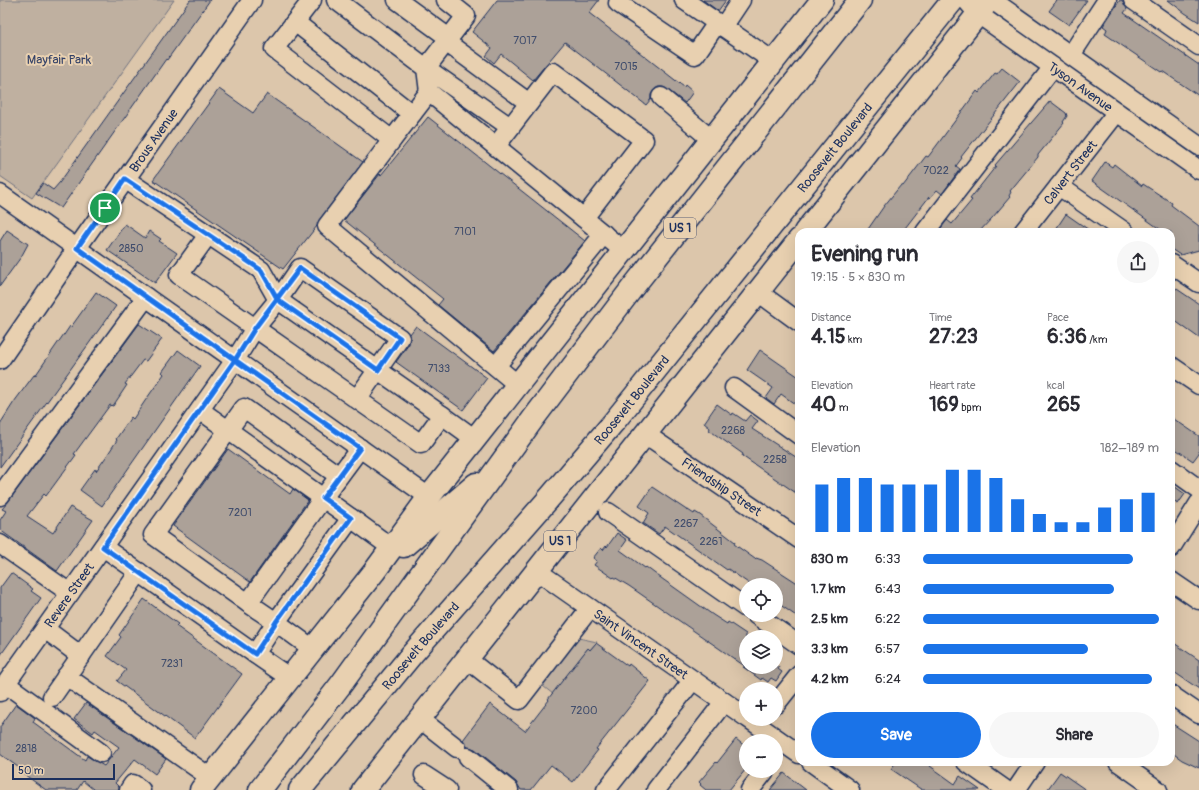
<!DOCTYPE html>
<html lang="en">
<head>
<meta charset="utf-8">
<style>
  :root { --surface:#fff; --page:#f7f7f7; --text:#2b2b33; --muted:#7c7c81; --accent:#1a73e8 }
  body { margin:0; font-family:Pangolin,sans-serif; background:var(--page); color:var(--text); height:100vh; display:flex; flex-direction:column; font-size:15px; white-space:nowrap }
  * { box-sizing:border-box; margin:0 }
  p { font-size:13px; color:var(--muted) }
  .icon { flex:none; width:22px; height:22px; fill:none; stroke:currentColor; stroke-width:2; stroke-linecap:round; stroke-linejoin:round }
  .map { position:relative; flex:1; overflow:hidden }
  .drawer { position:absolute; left:795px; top:228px; width:380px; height:538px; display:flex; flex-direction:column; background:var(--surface); border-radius:12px; box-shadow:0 4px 16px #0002 }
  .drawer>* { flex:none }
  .fabs { position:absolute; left:739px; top:578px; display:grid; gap:8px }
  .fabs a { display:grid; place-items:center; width:44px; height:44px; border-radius:50%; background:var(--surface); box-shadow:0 4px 16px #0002; font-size:20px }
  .scale { position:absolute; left:12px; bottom:10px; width:103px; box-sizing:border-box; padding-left:4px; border:2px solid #1b2f5e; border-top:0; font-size:11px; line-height:14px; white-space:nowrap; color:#1b2f5e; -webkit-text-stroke:3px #e8d0b0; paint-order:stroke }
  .pin { position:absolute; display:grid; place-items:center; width:34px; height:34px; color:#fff; margin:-17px; border:2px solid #fff; border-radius:50%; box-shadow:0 1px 4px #0007 }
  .round { display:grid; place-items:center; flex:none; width:42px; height:42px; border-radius:21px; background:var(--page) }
  .head { display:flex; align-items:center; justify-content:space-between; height:68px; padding:0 16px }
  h1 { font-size:22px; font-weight:700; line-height:30px }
  .stats { display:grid; grid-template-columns:repeat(3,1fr); gap:6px; height:68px; padding:4px 16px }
  .stats div { display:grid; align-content:center }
  .stats b { font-size:20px; font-weight:700 }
  .stats small { font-size:11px; font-weight:400 }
  .stats p { font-size:11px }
  .chart { height:112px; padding:8px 16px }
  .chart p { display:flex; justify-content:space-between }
  .chart svg { width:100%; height:72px; margin-top:4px; stroke:var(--accent); stroke-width:6 }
  .cta { display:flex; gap:8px; margin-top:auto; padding:8px 16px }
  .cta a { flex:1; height:46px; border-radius:24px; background:var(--accent); color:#fff; font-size:16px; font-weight:700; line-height:46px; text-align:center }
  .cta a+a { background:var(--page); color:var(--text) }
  ul { padding:0 16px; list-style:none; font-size:13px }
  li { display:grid; grid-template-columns:64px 48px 1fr; align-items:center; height:30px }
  li i { height:10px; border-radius:5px; background:var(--accent) }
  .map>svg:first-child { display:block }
  .green { fill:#bfb0a0; stroke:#6d707f }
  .building { fill:#aca198; stroke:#1b2f5e }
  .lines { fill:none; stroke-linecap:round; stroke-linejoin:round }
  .minor-casing { stroke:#1b2f5e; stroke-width:21 }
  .highway-casing { stroke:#1b2f5e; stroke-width:25 }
  .minor { stroke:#e8d0b0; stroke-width:18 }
  .highway { stroke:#e8d0b0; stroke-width:22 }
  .route-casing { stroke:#fff; stroke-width:8 }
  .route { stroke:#1a73e8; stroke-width:5 }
  .labels { text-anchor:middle; stroke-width:4; stroke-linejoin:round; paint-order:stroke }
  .number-label { font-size:11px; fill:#3f4c6c }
  .shield { fill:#e8d0b0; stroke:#585f77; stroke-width:1 }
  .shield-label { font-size:12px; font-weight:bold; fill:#1b2f5e }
  .park-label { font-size:13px; fill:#344268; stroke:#e8d0b0 }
  .street-label { font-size:13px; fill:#1b2f5e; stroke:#e8d0b0 }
</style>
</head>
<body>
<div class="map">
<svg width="1199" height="790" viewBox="0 0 1199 790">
  <rect width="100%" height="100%" fill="#dcc6ab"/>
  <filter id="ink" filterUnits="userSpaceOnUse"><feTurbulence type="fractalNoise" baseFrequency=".025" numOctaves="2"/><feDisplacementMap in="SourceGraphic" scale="8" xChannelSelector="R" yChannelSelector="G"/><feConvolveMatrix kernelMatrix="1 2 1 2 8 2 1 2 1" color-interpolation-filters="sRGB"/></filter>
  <g filter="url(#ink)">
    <!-- green -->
    <g class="green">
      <path d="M0 0H174L32 198 0 176Z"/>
      <path d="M574 637 597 642 590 650 588 648 553 694 539 683Z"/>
    </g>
    <!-- building -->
    <g class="building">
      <path d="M190 0H210L167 60 166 59 61 208 36 193 43 183 53 190 60 182Z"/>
      <path d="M497 0H599L589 13 684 87 685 85 693 92 685 103 667 89 663 87H658L653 91 651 95V99L646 105 565 42 533 80 501 54 494 63 486 56 492 48 472 32Z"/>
      <path d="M703 0H726L718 11Z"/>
      <path d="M1057 0H1087L1069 25 1049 11Z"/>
      <path d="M1120 0 1123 1 1127 9 1124 13 1199 65V96L1162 71 1161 72 1105 34 1107 29 1103 26Z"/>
      <path d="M1168 0H1199V22L1185 13Z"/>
      <path d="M1002 68 1020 82 961 157 962 158 956 166 960 169 942 194 937 190 930 198 929 197 902 232H866L884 206 901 185 903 186 926 156 928 157 940 141 977 91 979 93 995 73 997 74Z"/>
      <path d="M219 89 253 113 267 94 363 162 319 220 317 226 283 269 153 180Z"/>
      <path d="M1050 101 1066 113 1067 116 1063 122 1064 123 1038 155V157L1010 191 1011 192 1009 196 1010 197 993 217 979 232H938L947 220 952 224 972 200 970 199 996 166 995 165Z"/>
      <path d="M428 117 585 241 494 351 438 305 443 299 344 220 380 174 381 175Z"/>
      <path d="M1105 162 1112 167 1114 164 1142 186 1143 184 1172 203 1171 205 1199 226V250L1180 255 1171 249V232H1164L1092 181Z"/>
      <path d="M1066 214 1076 221 1092 232H1054Z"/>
      <path d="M125 224 145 238 149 231 161 239 159 241 177 253 155 283 107 250Z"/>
      <path d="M7 230 28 244 21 257 0 286V241Z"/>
      <path d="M1171 285 1199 304V338L1171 318Z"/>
      <path d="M96 292 116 306 0 467V424L14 402 34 375 35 376 64 334V335L70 326 71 327Z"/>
      <path d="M139 324 162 339 146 361 143 360 125 384 127 385 113 406 110 405 74 454 76 455 46 496 44 494 27 516 53 533 70 507 93 520 57 571 0 530V520L6 511 2 509 8 502Z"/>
      <path d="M416 326 487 378 463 410 396 362 409 344 410 339V334Z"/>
      <path d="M178 350 200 366 102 506 80 490 95 469 96 471 106 457 117 440 116 439 131 417 133 419 145 401 164 374 162 372Z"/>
      <path d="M760 350 799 377V407L781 394 774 404 766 398 773 388 747 370Z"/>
      <path d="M717 404 732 415 733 413 745 421 750 415 758 421 752 429 799 459V495L742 456 743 454 709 430 710 428 704 423Z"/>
      <path d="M1171 417 1199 436V453L1193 461 1171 446Z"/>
      <path d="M228 449 290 494 293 489 308 500 250 582 173 526Z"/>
      <path d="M1171 484 1185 494 1178 504 1171 500Z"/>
      <path d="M652 487 688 511V510L694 514 695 512 700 515 735 542 734 544 755 559 756 558 762 560 799 584 796 588 799 590V618L776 602V585H751L728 569 727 570 665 526 659 534 643 523 649 513 639 506Z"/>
      <path d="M617 533 627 540 620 550 645 568 646 567 654 573 713 615 727 624 728 622 746 634V667L629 586 614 577 613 578 594 565 597 561 593 558 601 548 603 550 606 546 607 547Z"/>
      <path d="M11 573 33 589 31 591 41 598 0 656V588Z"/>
      <path d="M144 599 178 624 176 626 242 674 195 738 117 681 126 670 107 656 121 637 119 635Z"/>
      <path d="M1171 641 1199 660V689L1171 670Z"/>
      <path d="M596 643 628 666 629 664 650 681 596 749 598 750 573 782 551 765 531 790H521L516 782 475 749 467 747 463 740 490 704 525 731 549 700 548 699 588 648 590 650Z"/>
      <path d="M743 667H779L778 669 782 672 776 681 771 678 768 682 762 678 761 680Z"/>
      <path d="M86 703 166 759 155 774 135 759 115 783 119 787V790H94L83 781 77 790H46L21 772 22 770 0 754V727L16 704 35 718 33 722 85 760 87 756 104 766 119 747 95 730 93 733 74 719Z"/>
      <path d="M1171 723 1199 741V768L1182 760 1171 752Z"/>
      <path d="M736 739 746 747V769L729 790H706L700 785 701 784 699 782 716 762 717 763Z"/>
      <path d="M896 762H933L930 766 955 784 960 776 980 790H922L891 769Z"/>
      <path d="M1060 772 1086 790H1047Z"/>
      <path d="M784 773 806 790H770Z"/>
    </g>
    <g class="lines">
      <defs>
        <g id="minor">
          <path d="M312 0 274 49 392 140 429 92"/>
          <path d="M336 0 426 68 429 92 624 251"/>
          <path d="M397 0 449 38"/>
          <path d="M446 0 466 16 426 68 510 127"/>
          <path d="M620 0 618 3 695 55 717 23"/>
          <path d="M684 0 773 61"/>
          <path id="s1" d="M966 0 978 14 1199 170"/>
          <path d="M992 0 1199 146"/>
          <path d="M1133 0 1199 46"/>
          <path d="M295 22 412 114"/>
          <path d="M723 27 741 0"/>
          <path d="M446 42 529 103"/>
          <path d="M1071 55 1107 0"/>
          <path d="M661 97 712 140"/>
          <path d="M392 140 327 226 518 385"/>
          <path d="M496 146 553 72 644 140 584 218"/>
          <path d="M1059 186 1125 232"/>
          <path d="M0 194 429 497"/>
          <path d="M925 232 1053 67"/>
          <path id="s2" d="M1023 232 1117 112"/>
          <path d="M208 235 179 275C260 331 340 388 421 444L442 415 278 300 300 268 400 338 357 399"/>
          <path d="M1171 264 1199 283"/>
          <path d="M758 292 799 322"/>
          <path id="s3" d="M0 360 77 248 252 0"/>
          <path d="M496 366 604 234"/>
          <path d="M1171 366 1199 385"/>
          <path d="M734 388 799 435"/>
          <path d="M200 410 323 498 360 448"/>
          <path d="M442 415 475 439"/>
          <path id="s4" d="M645 434 799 539"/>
          <path d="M1171 469 1199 489"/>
          <path d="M0 496 146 297"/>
          <path d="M608 512 746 608"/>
          <path d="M0 544 70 593"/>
          <path d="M103 547 255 654 276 622 248 603 323 498 351 518"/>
          <path d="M1171 548 1199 503"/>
          <path id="s5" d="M537 571 746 717"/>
          <path d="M1171 581 1199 600"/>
          <path d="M248 603 153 535 244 408 339 476"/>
          <path d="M756 615 799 645"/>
          <path d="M45 629 81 656"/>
          <path d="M313 649 276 622 351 518 392 548"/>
          <path d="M255 654 290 678"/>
          <path d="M467 659 519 700 590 608"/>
          <path d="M66 676 211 778"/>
          <path d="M6 684 101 753"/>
          <path id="s6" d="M0 692 235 360 255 328 278 300 261 270 125 179"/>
          <path d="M1171 695 1199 714"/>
          <path d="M52 697 139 572"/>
          <path d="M776 704 799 675"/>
          <path d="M420 719 457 748"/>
          <path d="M749 719 799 754"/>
          <path d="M468 757 509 790"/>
          <path d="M811 762 850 790"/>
          <path d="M966 762 1006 790"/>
          <path d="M1118 762 1158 790"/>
          <path d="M424 775 447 790"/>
          <path d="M129 790 133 784 141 790"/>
          <path d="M606 790 693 680"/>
          <path d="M656 790 724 702"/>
          <path d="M750 790 765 771"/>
          <path d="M1016 790 1035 762"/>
        </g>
        <g id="highway">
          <path d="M805 232 989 0"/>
          <path d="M404 546 476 484"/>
          <path d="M201 790 374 572 429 497 822 0"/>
          <path d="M260 790 342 683 533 419 633 287 860 0"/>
          <path id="s7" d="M300 790 413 653 545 503 613 423 953 0"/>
          <path d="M363 790 799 240"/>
        </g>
      </defs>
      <!-- minor casing -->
      <use href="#minor" class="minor-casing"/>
      <!-- highway casing -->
      <use href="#highway" class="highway-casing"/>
      <!-- minor -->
      <use href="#minor" class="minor"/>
      <!-- highway -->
      <use href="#highway" class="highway"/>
    </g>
  </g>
  <g class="lines" filter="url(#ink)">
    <defs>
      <path id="route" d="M105 208 77 248 235 360 103 547 255 654 276 622 351 518 323 498 360 448 235 360 255 328 300 268 400 338 378 370 278 300 261 270 125 179 105 208"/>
    </defs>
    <!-- route casing -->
    <use href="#route" class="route-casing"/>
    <!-- route -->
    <use href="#route" class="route"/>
  </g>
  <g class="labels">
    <!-- number labels -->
    <g class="number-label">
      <text x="525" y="44">7017</text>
      <text x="626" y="70">7015</text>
      <text x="936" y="174">7022</text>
      <text x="465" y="235">7101</text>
      <text x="131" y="252">2850</text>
      <text x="439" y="372">7133</text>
      <text x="733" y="434">2268</text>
      <text x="775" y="463">2258</text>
      <text x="240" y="516">7201</text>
      <text x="686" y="527">2267</text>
      <text x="711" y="545">2261</text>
      <text x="172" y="667">7231</text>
      <text x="584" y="714">7200</text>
      <text x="26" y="752">2818</text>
    </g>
    <!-- shield labels -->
    <g class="shield">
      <rect x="664" y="218" width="32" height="20" rx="3"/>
      <rect x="544" y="531" width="32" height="20" rx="3"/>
    </g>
    <g class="shield-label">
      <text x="680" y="232">US 1</text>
      <text x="560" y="545">US 1</text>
    </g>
    <!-- park labels -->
    <g class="park-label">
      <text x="59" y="64">Mayfair Park</text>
    </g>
    <!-- street labels -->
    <g class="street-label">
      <text dy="5" stroke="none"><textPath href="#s1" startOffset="144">Tyson Avenue</textPath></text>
      <text dy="5" stroke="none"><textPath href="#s3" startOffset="268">Brous Avenue</textPath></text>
      <text dy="5" stroke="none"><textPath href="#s7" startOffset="836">Roosevelt Boulevard</textPath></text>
      <text dy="5" stroke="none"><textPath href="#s2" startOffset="76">Calvert Street</textPath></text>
      <text dy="5" stroke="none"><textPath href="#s7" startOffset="512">Roosevelt Boulevard</textPath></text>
      <text dy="5" stroke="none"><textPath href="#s4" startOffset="93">Friendship Street</textPath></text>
      <text dy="5" stroke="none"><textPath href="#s6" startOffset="119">Revere Street</textPath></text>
      <text dy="5" stroke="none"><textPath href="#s5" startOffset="127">Saint Vincent Street</textPath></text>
      <text dy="5" stroke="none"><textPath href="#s7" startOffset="188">Roosevelt Boulevard</textPath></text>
    </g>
  </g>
</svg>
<div class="fabs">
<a><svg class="icon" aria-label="locate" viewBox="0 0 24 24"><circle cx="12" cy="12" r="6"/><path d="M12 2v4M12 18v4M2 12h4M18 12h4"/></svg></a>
<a><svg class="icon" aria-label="layers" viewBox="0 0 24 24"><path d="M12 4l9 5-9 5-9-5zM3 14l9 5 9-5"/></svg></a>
<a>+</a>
<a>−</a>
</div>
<div class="scale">50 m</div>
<div class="pin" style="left:105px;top:208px;background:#1e9e55"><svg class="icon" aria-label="arrive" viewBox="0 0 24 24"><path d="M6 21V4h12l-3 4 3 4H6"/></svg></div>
<section class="drawer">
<div class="head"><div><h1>Evening run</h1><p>19:15 · 5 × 830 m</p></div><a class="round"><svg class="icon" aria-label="share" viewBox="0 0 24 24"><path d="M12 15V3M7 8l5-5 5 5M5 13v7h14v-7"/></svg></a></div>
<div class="stats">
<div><p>Distance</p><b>4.15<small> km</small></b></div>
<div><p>Time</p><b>27:23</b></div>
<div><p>Pace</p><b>6:36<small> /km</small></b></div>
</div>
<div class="stats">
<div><p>Elevation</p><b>40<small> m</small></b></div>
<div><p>Heart rate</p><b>169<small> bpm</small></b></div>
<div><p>kcal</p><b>265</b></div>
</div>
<div class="chart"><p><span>Elevation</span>182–189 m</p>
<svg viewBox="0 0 160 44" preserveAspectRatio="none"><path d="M5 44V15M15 44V11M25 44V11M35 44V15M45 44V15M55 44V15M65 44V6M75 44V6M85 44V11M95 44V24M105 44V33M115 44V38M125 44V38M135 44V29M145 44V24M155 44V20"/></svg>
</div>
<ul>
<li><b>830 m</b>6:33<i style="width:89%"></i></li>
<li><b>1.7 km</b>6:43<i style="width:81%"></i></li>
<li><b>2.5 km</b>6:22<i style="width:100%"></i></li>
<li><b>3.3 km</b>6:57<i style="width:70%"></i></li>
<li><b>4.2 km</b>6:24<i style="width:97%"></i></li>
</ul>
<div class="cta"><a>Save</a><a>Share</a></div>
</section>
</div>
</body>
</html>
